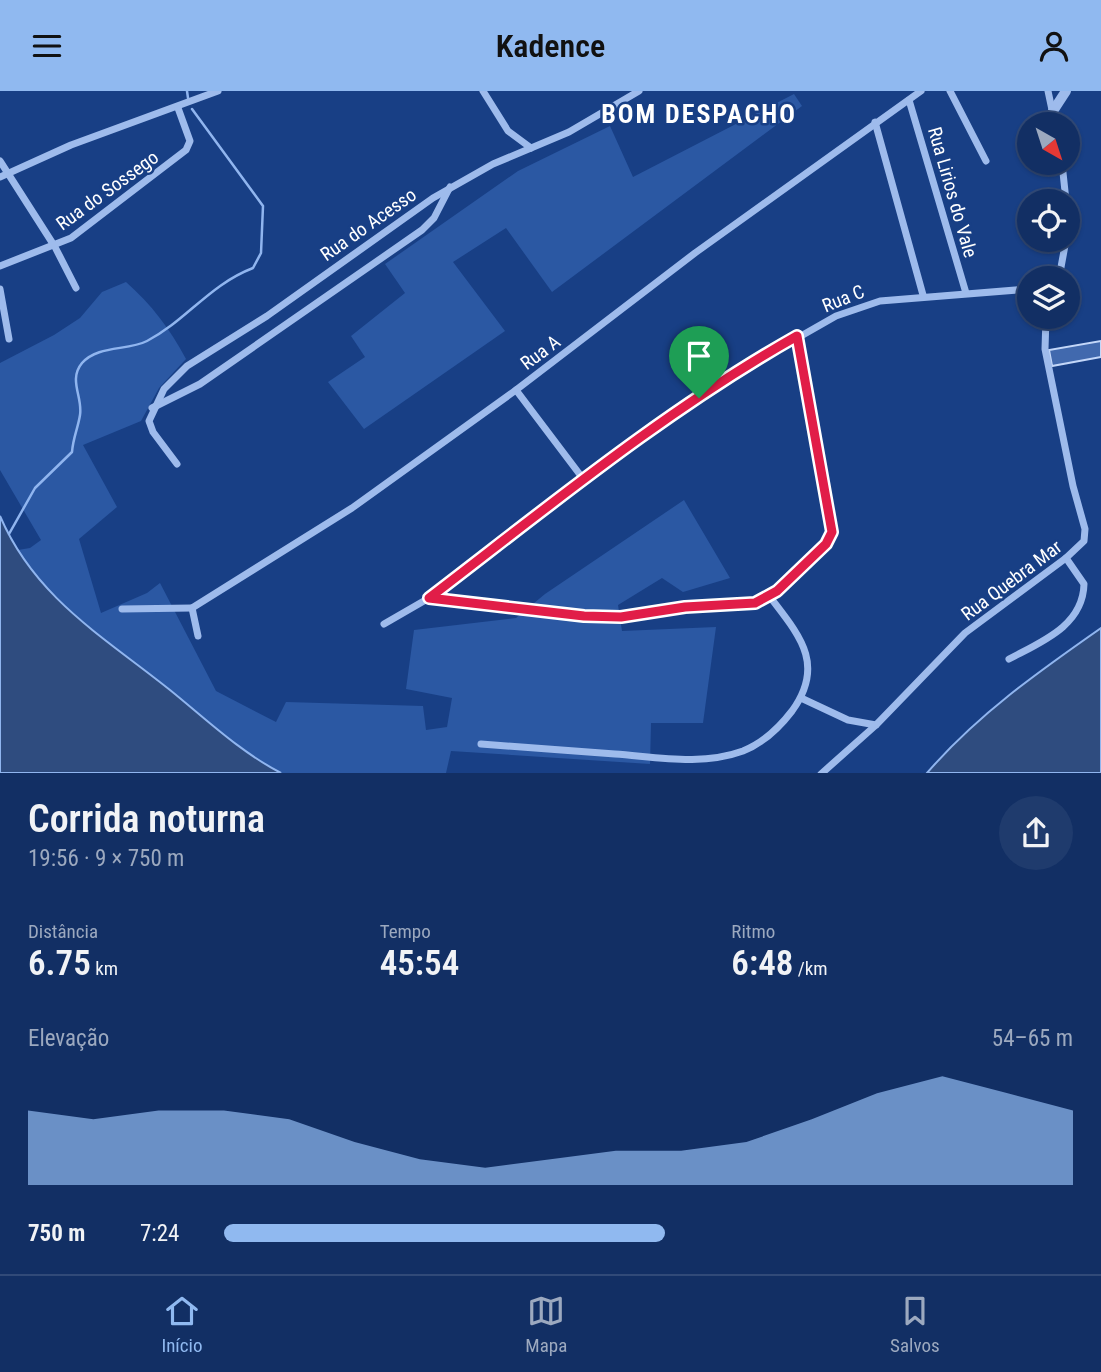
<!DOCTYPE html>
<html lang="pt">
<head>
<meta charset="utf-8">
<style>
  :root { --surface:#122f64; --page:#1f3b6d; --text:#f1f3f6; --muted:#9ca9bf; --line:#314a78; --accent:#90b9f0 }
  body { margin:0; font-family:"Roboto Condensed",sans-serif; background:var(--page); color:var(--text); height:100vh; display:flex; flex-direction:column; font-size:26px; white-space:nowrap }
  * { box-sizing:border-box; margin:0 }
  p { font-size:23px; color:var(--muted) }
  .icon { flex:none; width:38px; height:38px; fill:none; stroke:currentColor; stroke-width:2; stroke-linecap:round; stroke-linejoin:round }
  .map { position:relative; height:682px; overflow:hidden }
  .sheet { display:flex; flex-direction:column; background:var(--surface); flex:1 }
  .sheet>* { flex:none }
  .needle { width:46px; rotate:141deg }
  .tools { position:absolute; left:1017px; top:21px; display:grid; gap:14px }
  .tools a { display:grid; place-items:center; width:63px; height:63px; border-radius:50%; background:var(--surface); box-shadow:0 2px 5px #0004,0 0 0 2px var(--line); font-size:35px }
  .pin { position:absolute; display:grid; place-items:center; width:60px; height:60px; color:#fff; margin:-72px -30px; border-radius:50% 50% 50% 0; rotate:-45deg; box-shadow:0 0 7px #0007 }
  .pin .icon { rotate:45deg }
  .round { display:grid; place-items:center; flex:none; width:74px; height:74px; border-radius:37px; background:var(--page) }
  .headline { display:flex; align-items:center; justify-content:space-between; height:119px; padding:0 28px }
  h1 { font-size:38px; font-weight:600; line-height:52px }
  .metrics { display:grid; grid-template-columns:repeat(3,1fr); gap:10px; height:119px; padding:7px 28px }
  .metrics div { display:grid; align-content:center }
  .metrics b { font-size:35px; font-weight:600 }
  .metrics small { font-size:19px; font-weight:400 }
  .metrics p { font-size:19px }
  .chart { height:196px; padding:14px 28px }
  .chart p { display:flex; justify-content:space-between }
  .chart svg { width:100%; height:126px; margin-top:7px; fill:var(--accent); opacity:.7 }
  ul { padding:0 28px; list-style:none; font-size:23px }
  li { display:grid; grid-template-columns:112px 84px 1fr; align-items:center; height:52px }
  li i { height:18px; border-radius:9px; background:var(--accent) }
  header { display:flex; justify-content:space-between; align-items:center; height:91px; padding:0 28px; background:var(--accent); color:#111; font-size:32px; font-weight:600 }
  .dock { display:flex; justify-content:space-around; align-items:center; height:98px; border-top:2px solid var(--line); background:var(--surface); font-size:19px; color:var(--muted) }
  .dock a { display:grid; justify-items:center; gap:4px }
  .dock .on { color:var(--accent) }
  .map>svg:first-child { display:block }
  .green { fill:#2b58a3 }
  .water { fill:#2f4c7f; stroke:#90b5ef; stroke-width:2 }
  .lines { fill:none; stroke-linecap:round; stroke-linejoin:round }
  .stream { stroke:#90b5ef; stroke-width:2.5 }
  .building { fill:#4169ae; stroke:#c3d7f9; stroke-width:2 }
  .minor { stroke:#9ebbec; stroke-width:7 }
  .tertiary { stroke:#9ebbec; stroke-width:10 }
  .route-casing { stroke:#fff; stroke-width:14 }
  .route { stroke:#e11d48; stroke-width:9 }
  .labels { text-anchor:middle; stroke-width:5; stroke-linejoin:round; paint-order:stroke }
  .street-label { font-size:19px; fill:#fff; stroke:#183f85 }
  .district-label { font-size:26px; font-weight:bold; letter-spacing:2px; fill:#fff; stroke:#183f85 }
</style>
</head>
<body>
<header><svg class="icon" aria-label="menu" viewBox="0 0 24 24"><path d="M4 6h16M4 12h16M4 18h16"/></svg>Kadence<svg class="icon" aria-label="person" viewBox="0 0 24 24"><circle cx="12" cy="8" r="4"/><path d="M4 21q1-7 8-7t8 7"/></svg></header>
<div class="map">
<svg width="1101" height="683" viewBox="0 0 1101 683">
  <rect width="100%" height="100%" fill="#183f85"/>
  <!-- green -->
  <g class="green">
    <path d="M794 3 802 15 552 201 506 137 453 171 505 240 364 338 328 291 365 266 351 245 405 202 385 173 518 80 610 35 633 86Z"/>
    <path d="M126 191C152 214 170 238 186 268L159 297 141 330 83 354 117 416 79 448 101 522 147 502 160 492 216 600 276 631 286 611 423 615 426 639 447 636 452 607 406 598 414 539 516 527 545 503 684 409 730 487 683 501 662 487 618 514 622 540 716 536 703 632H651L650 673 451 660 446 682H281L237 657 170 599 80 532 30 478 18 459 30 457 41 449 0 379V272L54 244 80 227 102 201Z"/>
  </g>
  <!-- water -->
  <g class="water">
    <path d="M0 425C35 507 104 546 170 599 207 629 239 660 281 682H0Z"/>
    <path d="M1101 537V682H927C977 624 1038 581 1101 537Z"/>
  </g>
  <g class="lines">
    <!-- stream -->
    <g class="stream">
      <path d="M187 0 188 7"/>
      <path d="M9 443 35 397 72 361C73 347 78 337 80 324 83 306 68 289 82 272 98 254 127 260 147 250 187 229 209 194 253 177L261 162 263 115 192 18"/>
    </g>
  </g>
  <!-- building -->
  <path class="building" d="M1101 250V266L1052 275 1049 259Z"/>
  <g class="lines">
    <!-- minor -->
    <g class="minor">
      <path d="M483 0 508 40 531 57"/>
      <path d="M950 0 986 70"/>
      <path d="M1048 0 1055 33"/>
      <path d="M909 9 966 202"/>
      <path d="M875 31 923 204"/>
      <path d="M0 70 55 156 76 197"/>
      <path d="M1062 72 1066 110"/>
      <path d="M0 86 71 54 218 0"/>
      <path d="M0 175 71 147 186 59 190 50 178 17"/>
      <path d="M1059 187 1066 149"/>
      <path d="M0 198 9 248"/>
      <path d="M516 299 584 389"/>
      <path d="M152 317 200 293 422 139 434 127 450 96"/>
      <path d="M177 373 153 341 149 330 164 298 187 275 267 225 433 107 493 73 569 41 639 0"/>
      <path d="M430 507 584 525 621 526 685 516 755 512 777 501 826 453 832 441 797 245"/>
      <path d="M122 518 192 517"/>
      <path d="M384 533 429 507 584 389 736 282 836 225 880 210 1029 198"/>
      <path d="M198 545 192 517 352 417 516 299 695 162 921 0"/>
      <path d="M1009 568C1041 551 1083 535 1084 493L1066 467"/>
      <path d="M801 607 848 629 876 634"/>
      <path d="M481 653C526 656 570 660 615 663 657 666 702 675 743 660 763 652 779 637 792 620 826 573 799 544 770 506"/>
      <path d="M821 683 876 634 965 542 1066 467 1084 450 1085 438 1073 395 1045 258 1046 226"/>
    </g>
    <!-- tertiary -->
    <path class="tertiary" d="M1053 20 1066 0"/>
  </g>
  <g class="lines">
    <defs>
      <path id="route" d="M797 245 832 441 826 453 777 500 755 512 685 516 621 526 584 525 429 507C548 416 666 319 797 245Z"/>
    </defs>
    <!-- route casing -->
    <use href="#route" class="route-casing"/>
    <!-- route -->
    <use href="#route" class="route"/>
  </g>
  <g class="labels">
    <!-- street labels -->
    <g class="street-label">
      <text transform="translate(107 99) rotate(-36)" y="7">Rua do Sossego</text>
      <text transform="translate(953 101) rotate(74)" y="7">Rua Lirios do Vale</text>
      <text transform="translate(368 133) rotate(-35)" y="7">Rua do Acesso</text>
      <text transform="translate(843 207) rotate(-22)" y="7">Rua C</text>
      <text transform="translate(540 261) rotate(-37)" y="7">Rua A</text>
      <text transform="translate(1011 489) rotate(-37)" y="7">Rua Quebra Mar</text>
    </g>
    <!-- district labels -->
    <g class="district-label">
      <text x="699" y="32">BOM DESPACHO</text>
    </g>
  </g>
</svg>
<div class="tools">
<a><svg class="needle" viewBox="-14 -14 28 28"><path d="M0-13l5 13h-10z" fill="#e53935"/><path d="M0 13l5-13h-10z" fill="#9ca9bf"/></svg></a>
<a><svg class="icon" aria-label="locate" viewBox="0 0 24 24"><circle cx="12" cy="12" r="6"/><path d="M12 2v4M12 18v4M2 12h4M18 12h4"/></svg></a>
<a><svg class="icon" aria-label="layers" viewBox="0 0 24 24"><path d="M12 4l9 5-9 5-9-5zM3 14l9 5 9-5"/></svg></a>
</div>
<div class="pin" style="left:699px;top:307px;background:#1e9e55"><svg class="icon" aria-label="arrive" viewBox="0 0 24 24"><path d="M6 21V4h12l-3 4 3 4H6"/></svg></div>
</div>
<section class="sheet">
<div class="headline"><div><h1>Corrida noturna</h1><p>19:56 · 9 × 750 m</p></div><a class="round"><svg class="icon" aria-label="share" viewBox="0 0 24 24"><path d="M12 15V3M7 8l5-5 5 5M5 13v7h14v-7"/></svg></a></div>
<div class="metrics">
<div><p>Distância</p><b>6.75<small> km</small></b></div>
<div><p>Tempo</p><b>45:54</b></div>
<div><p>Ritmo</p><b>6:48<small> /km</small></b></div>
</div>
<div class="chart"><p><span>Elevação</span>54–65 m</p>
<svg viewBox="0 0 160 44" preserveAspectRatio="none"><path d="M0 44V18L10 21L20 18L30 18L40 21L50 29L60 35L70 38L80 35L90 32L100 32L110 29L120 21L130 12L140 6L150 12L160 18V44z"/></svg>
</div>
<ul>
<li><b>750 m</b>7:24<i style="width:52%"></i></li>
</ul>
</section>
<nav class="dock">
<a class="on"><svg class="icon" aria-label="home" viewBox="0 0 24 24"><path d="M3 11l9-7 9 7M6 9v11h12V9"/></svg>Início</a>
<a><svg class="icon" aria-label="map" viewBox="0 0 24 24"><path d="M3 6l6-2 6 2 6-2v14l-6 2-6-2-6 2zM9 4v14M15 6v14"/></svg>Mapa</a>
<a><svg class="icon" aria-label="saved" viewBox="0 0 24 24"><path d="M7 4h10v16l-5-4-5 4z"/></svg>Salvos</a>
</nav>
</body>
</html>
